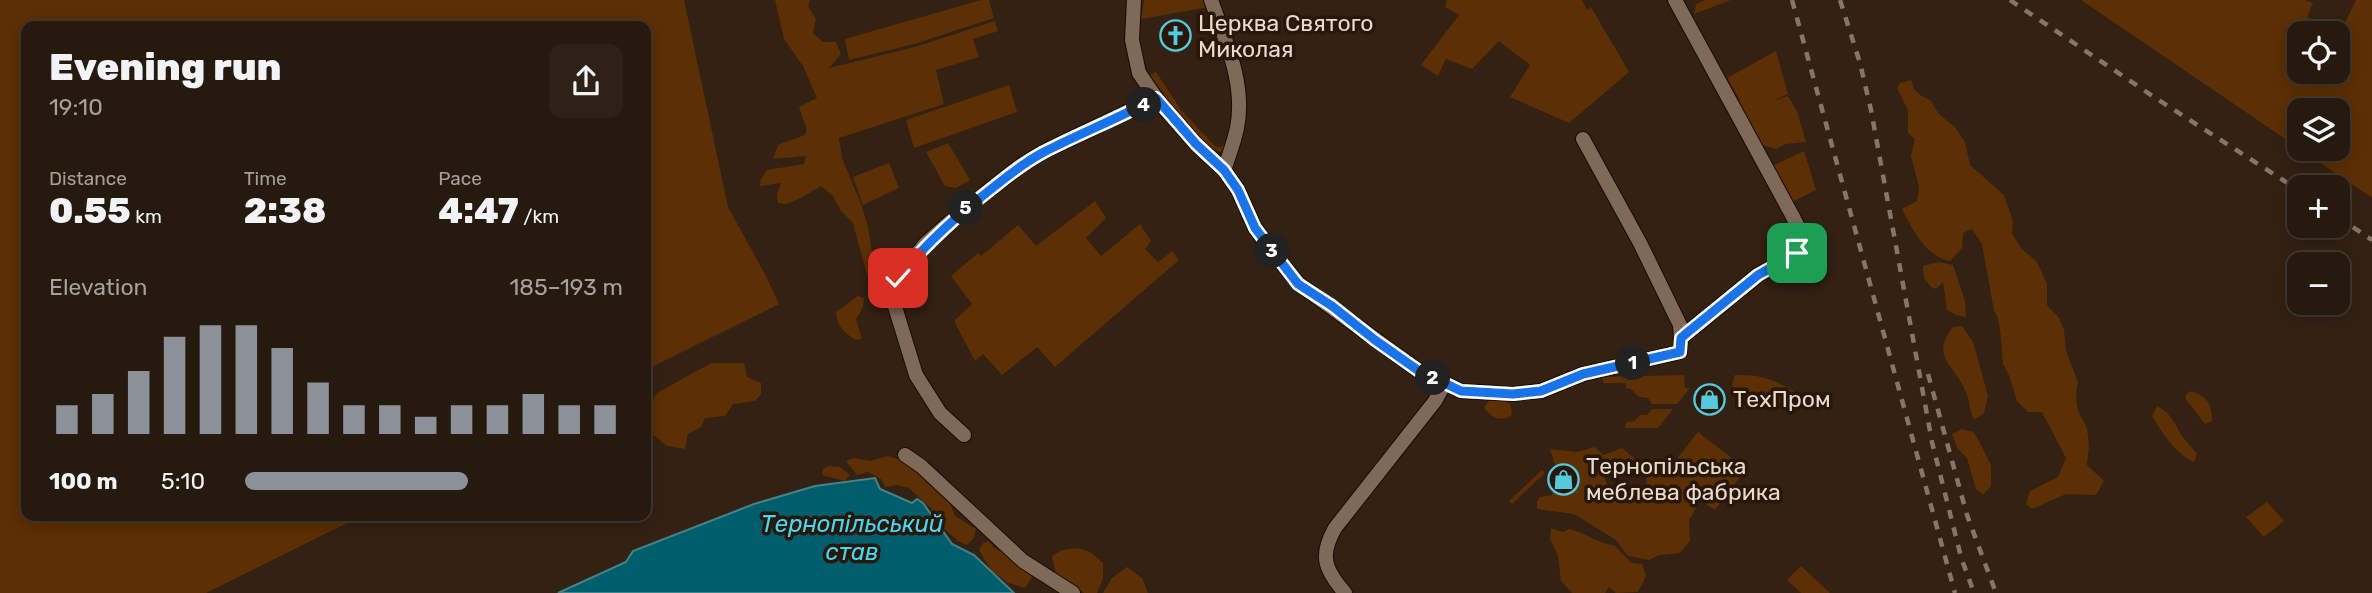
<!DOCTYPE html>
<html lang="en">
<head>
<meta charset="utf-8">
<style>
  :root { --surface:#26190e; --page:#2e2217; --text:#f1f3f6; --muted:#a4a09e; --line:#42382e; --accent:#8c9099 }
  body { margin:0; font-family:Rubik,sans-serif; background:var(--page); color:var(--text); height:100vh; display:flex; flex-direction:column; font-size:26px; white-space:nowrap }
  * { box-sizing:border-box; margin:0 }
  p { font-size:23px; color:var(--muted) }
  .icon { flex:none; width:38px; height:38px; fill:none; stroke:currentColor; stroke-width:2; stroke-linecap:round; stroke-linejoin:round }
  .map { position:relative; flex:1; overflow:hidden }
  .side { position:absolute; left:21px; top:21px; width:630px; height:500px; display:flex; flex-direction:column; background:var(--surface); border-radius:14px; box-shadow:0 4px 18px #0003,0 0 0 2px var(--line) }
  .side>* { flex:none }
  .fabs { position:absolute; left:2287px; top:21px; display:grid; gap:14px }
  .fabs a { display:grid; place-items:center; width:63px; height:63px; border-radius:14px; background:var(--surface); box-shadow:0 4px 18px #0003,0 0 0 2px var(--line); font-size:35px }
  .pin { position:absolute; display:grid; place-items:center; width:60px; height:60px; color:#fff; margin:-30px; border-radius:14px; box-shadow:0 4px 10px #0006 }
  .km { position:absolute; width:35px; height:35px; margin:-18px; border-radius:50%; background:#222; color:#fff; font-size:19px; line-height:35px; text-align:center }
  .round { display:grid; place-items:center; flex:none; width:74px; height:74px; border-radius:14px; background:var(--page) }
  .overview { display:flex; align-items:center; justify-content:space-between; height:119px; padding:0 28px }
  h1 { font-size:38px; font-weight:800; line-height:52px }
  .stats { display:grid; grid-template-columns:repeat(3,1fr); gap:10px; height:119px; padding:7px 28px }
  .stats div { display:grid; align-content:center }
  .stats b { font-size:35px; font-weight:800 }
  .stats small { font-size:19px; font-weight:400 }
  .stats p { font-size:19px }
  .chart { height:196px; padding:14px 28px }
  .chart p { display:flex; justify-content:space-between }
  .chart svg { width:100%; height:126px; margin-top:7px; stroke:var(--accent); stroke-width:6 }
  ul { padding:0 28px; list-style:none; font-size:23px }
  li { display:grid; grid-template-columns:112px 84px 1fr; align-items:center; height:52px }
  li i { height:18px; border-radius:9px; background:var(--accent) }
  .map>svg:first-child { display:block }
  .green { fill:#5d2f04; fill-rule:evenodd }
  .water { fill:#005e6c; stroke:#45838a; stroke-width:2 }
  .lines { fill:none; stroke-linecap:round; stroke-linejoin:round }
  .minor-casing { stroke:#1a0a01; stroke-width:16 }
  .minor { stroke:#7f6959; stroke-width:14 }
  .rail { stroke:#86766a; stroke-width:4.5; stroke-dasharray:9 9; stroke-linecap:butt }
  .route-casing { stroke:#fff; stroke-width:14 }
  .route { stroke:#1a73e8; stroke-width:9 }
  .labels { text-anchor:middle; stroke-width:7; stroke-linejoin:round; paint-order:stroke }
  .poi-label { font-size:23px; fill:#e7dad1; stroke:#291709; text-anchor:start }
  .water-label { font-size:24px; font-style:italic; fill:#43d9f3; stroke:#291709 }
</style>
</head>
<body>
<div class="map">
<svg width="2372" height="593" viewBox="0 0 2372 593">
  <rect width="100%" height="100%" fill="#332113"/>
  <!-- green -->
  <g class="green">
    <path d="M0 0H684L728 207 766 276 779 304 646 370V26H26V516H361L206 593H0Z"/>
    <path d="M775 0H810L808 6 816 19 813 33 823 42H836L841 54 829 68 915 47 995 21 998 31 973 39 979 57 936 70 944 104 839 138 842 158 861 204 868 227 875 273 867 275 853 223 841 211 833 196 821 186 799 199 786 204 778 203 777 194 781 183 760 186 761 179 767 170 804 164 806 156 773 159 778 145 805 135 807 130 799 107 817 98 803 66 784 39Z"/>
    <path d="M981 0H989L994 18 914 44 849 60 845 39Z"/>
    <path d="M1144 0H1207L1209 7 1141 19Z"/>
    <path d="M1447 0H1582L1587 10 1591 7 1629 72 1569 123 1510 97 1530 65 1499 41 1472 69 1446 59 1438 76 1421 65 1459 15 1445 7Z"/>
    <path d="M1705 0H1731L1694 14 1696 4Z"/>
    <path d="M2081 0H2305L2313 3 2307 17 2341 31 2356 0H2372V198ZM2300 33H2338V72H2300ZM2300 110H2338V149H2300Z"/>
    <path d="M1226 51C1236 82 1240 114 1230 146L1220 152C1199 144 1164 94 1150 75L1156 72 1181 110 1211 142 1216 147H1221C1245 131 1230 75 1223 52Z"/>
    <path d="M1776 51 1788 94 1773 101 1788 96 1797 111 1806 142 1786 144 1776 149 1762 145 1735 102 1740 100 1727 78Z"/>
    <path d="M1911 80 1914 89 1920 95 1930 100 1939 114 1955 127 1965 142 1970 165 2004 195 2013 221 2012 233 2020 247 2037 262 2047 284V305L2059 318 2064 330 2066 351 2078 382 2076 396 2078 411 2087 428 2089 446 2087 465 2104 481 2096 495 2066 494 2032 509 2026 504 2030 491 2058 477 2066 458 2042 412H2028L2017 401 2009 375 2003 364 2000 329 1997 316 1994 311 1982 244 1972 229 1963 233 1962 248 1950 261C1926 257 1912 229 1902 209L1917 201 1919 187 1911 156 1915 139 1908 133V110L1897 88 1900 83Z"/>
    <path d="M1009 85 1017 112 914 148 906 120Z"/>
    <path d="M948 143 970 180 956 188 945 186 926 152Z"/>
    <path d="M1804 151 1816 190 1792 202 1774 165Z"/>
    <path d="M889 163 899 188 863 205 853 177Z"/>
    <path d="M1095 201 1106 218 1086 238 1101 256 1140 224 1151 241 1145 249 1158 262 1172 251 1179 260 1055 367 1037 347 1002 375 983 354 975 361 954 321 972 304 951 276 978 253 981 256 1018 225 1036 246Z"/>
    <path d="M1939 262 1953 265 1965 301 1966 317 1956 315 1947 310 1943 282 1936 289 1931 287 1924 278 1923 266Z"/>
    <path d="M858 296 864 298 863 307 856 319 862 339 856 340C844 333 836 325 836 312Z"/>
    <path d="M1962 326 1973 342 1988 396 1984 413 1974 420C1969 410 1970 402 1966 392 1956 365 1929 358 1953 327Z"/>
    <path d="M711 363H744L747 377 761 383V394L755 401 733 404 725 416 705 418 701 427 688 434 685 449 667 446 646 429V411L657 393Z"/>
    <path d="M1684 375 1685 388H1690L1677 404H1652L1648 398 1639 397 1631 389 1626 388V383H1603L1602 377Z"/>
    <path d="M1735 375C1766 374 1775 381 1801 395L1796 397 1786 394 1780 404C1760 411 1742 403 1732 385Z"/>
    <path d="M2192 391C2207 397 2212 404 2212 421L2205 424 2185 398 2187 393Z"/>
    <path d="M1490 400 1505 401 1510 404 1512 411 1511 416C1499 422 1491 418 1484 407Z"/>
    <path d="M2157 406C2169 412 2173 420 2179 431 2183 439 2192 447 2197 454L2194 462C2176 454 2162 433 2152 416Z"/>
    <path d="M1652 409H1673L1658 428H1625L1626 422 1635 421 1640 415H1647Z"/>
    <path d="M1962 429 1973 432 1978 439 1991 465V486L1983 495 1976 489 1967 458 1957 448 1952 434Z"/>
    <path d="M1698 432 1746 469 1715 510 1700 500 1689 521 1690 541 1680 553 1659 555 1649 560 1628 556 1616 540 1574 514 1537 509V501L1540 497 1552 495 1558 475 1550 449 1577 452 1595 447 1603 455 1622 448 1635 459 1632 472 1620 478 1604 475 1608 488 1644 500C1649 485 1646 474 1642 460L1668 458 1676 460Z"/>
    <path d="M887 456 901 460 917 469 938 491 948 498 955 516 976 529 974 538 967 545 958 541 943 528 938 515 909 488 897 485 885 487 881 479 868 472 857 475 846 461 853 458 870 461Z"/>
    <path d="M828 466 840 467 850 475 845 481 822 475 823 469Z"/>
    <path d="M1542 470 1545 473 1512 504 1509 501Z"/>
    <path d="M2267 502 2284 521 2264 537 2246 517Z"/>
    <path d="M1551 528 1563 532 1569 529C1586 532 1597 544 1614 545L1632 563 1642 564 1646 576 1638 592 1616 593 1609 587 1605 593H1572L1561 581 1558 556 1550 539Z"/>
    <path d="M989 541 993 547 1021 563 1032 577 1025 588 1008 583 991 570 979 550 983 543Z"/>
    <path d="M1078 548 1090 552 1103 563V579L1097 593H1084L1056 575 1052 556 1062 550Z"/>
    <path d="M1801 566 1830 593H1801L1787 580Z"/>
    <path d="M1127 567 1142 578 1148 593H1103L1112 578Z"/>
  </g>
  <!-- water -->
  <path class="water" d="M875 478 880 489 912 503 917 499 923 503 952 544 974 555 1014 593H558L626 562 633 551 754 504 815 486Z"/>
  <g class="lines">
    <defs>
      <g id="minor">
        <path d="M1134 0 1132 40 1139 73 1158 101 1196 144 1224 170 1238 190 1255 228 1276 256 1299 284 1419 371 1461 391 1513 394 1541 391 1583 374 1680 352 1681 338 1680 325 1640 243 1583 139"/>
        <path d="M1211 0C1225 40 1246 84 1237 128 1234 142 1229 156 1224 170"/>
        <path d="M1675 0 1792 215 1802 235 1804 245 1797 253 1758 275 1681 338"/>
        <path d="M964 435 940 413 916 375 892 297 898 278 925 244 965 209 1020 166 1043 152 1156 98"/>
        <path d="M905 455 921 466 1023 561 1073 593"/>
        <path d="M1345 593C1325 570 1319 556 1335 528L1435 401 1445 383"/>
      </g>
    </defs>
    <!-- minor casing -->
    <use href="#minor" class="minor-casing"/>
    <!-- minor -->
    <use href="#minor" class="minor"/>
    <!-- rail -->
    <g class="rail">
      <path d="M1792 0 1955 593"/>
      <path d="M1840 0 1860 63 1871 110 1932 442 1961 557 1974 593"/>
      <path d="M2010 0 2154 97 2300 191"/>
      <path d="M2338 217 2372 240"/>
      <path d="M1928 374 1967 515 1996 593"/>
    </g>
  </g>
  <g class="lines">
    <defs>
      <path id="route" d="M898 278C928 241 958 215 995 186 1011 173 1027 161 1044 152 1081 133 1119 118 1156 98L1196 144 1224 170 1238 190 1255 228 1298 284 1332 306 1375 340 1419 371 1461 391 1513 394 1541 391 1583 374 1680 352 1681 338 1688 332 1758 275 1797 253"/>
    </defs>
    <!-- route casing -->
    <use href="#route" class="route-casing"/>
    <!-- route -->
    <use href="#route" class="route"/>
  </g>
  <!-- icons -->
  <defs>
    <symbol id="church-ring" viewBox="-11 -11 22 22"><circle r="9.5" fill="#291709" stroke="#55cadf" stroke-width="1.5"/><path d="M-1.2-6h2.4v3.5h3.3v2.4h-3.3V6h-2.4V-.1h-3.3v-2.4h3.3Z" fill="#55cadf"/></symbol>
    <symbol id="shop-ring" viewBox="-11 -11 22 22"><circle r="9.5" fill="#291709" stroke="#55cadf" stroke-width="1.5"/><path d="M-5-2.5h2.3a2.7 3.5 0 0 1 5.4 0H5L5.5 6h-11ZM-1.5-2.5h3a1.5 2.3 0 0 0-3 0Z" fill="#55cadf"/></symbol>
  </defs>
  <g fill-rule="evenodd">
    <use href="#church-ring" x="1158" y="18" width="35" height="35"/>
    <use href="#shop-ring" x="1692" y="382" width="35" height="35"/>
    <use href="#shop-ring" x="1546" y="462" width="35" height="35"/>
  </g>
  <g class="labels">
    <!-- poi labels -->
    <g class="poi-label">
      <text x="1198" y="31">Церква Святого<tspan x="1198" dy="26">Миколая</tspan></text>
      <text x="1733" y="407">ТехПром</text>
      <text x="1586" y="474">Тернопільська<tspan x="1586" dy="26">меблева фабрика</tspan></text>
    </g>
    <!-- water labels -->
    <g class="water-label">
      <text x="852" y="532">Тернопільський<tspan x="852" dy="28">став</tspan></text>
    </g>
  </g>
</svg>
<div class="fabs">
<a><svg class="icon" aria-label="locate" viewBox="0 0 24 24"><circle cx="12" cy="12" r="6"/><path d="M12 2v4M12 18v4M2 12h4M18 12h4"/></svg></a>
<a><svg class="icon" aria-label="layers" viewBox="0 0 24 24"><path d="M12 4l9 5-9 5-9-5zM3 14l9 5 9-5"/></svg></a>
<a>+</a>
<a>−</a>
</div>
<div class="pin" style="left:1797px;top:253px;background:#1e9e55"><svg class="icon" aria-label="arrive" viewBox="0 0 24 24"><path d="M6 21V4h12l-3 4 3 4H6"/></svg></div>
<div class="pin" style="left:898px;top:278px;background:#d93025"><svg class="icon" aria-label="check" viewBox="0 0 24 24"><path d="M5 12l5 5 9-10"/></svg></div>
<b class="km" style="left:1633px;top:363px">1</b>
<b class="km" style="left:1433px;top:378px">2</b>
<b class="km" style="left:1272px;top:251px">3</b>
<b class="km" style="left:1144px;top:105px">4</b>
<b class="km" style="left:966px;top:208px">5</b>
<section class="side">
<div class="overview"><div><h1>Evening run</h1><p>19:10</p></div><a class="round"><svg class="icon" aria-label="share" viewBox="0 0 24 24"><path d="M12 15V3M7 8l5-5 5 5M5 13v7h14v-7"/></svg></a></div>
<div class="stats">
<div><p>Distance</p><b>0.55<small> km</small></b></div>
<div><p>Time</p><b>2:38</b></div>
<div><p>Pace</p><b>4:47<small> /km</small></b></div>
</div>
<div class="chart"><p><span>Elevation</span>185–193 m</p>
<svg viewBox="0 0 160 44" preserveAspectRatio="none"><path d="M5 44V34M15 44V30M25 44V22M35 44V10M45 44V6M55 44V6M65 44V14M75 44V26M85 44V34M95 44V34M105 44V38M115 44V34M125 44V34M135 44V30M145 44V34M155 44V34"/></svg>
</div>
<ul>
<li><b>100 m</b>5:10<i style="width:59%"></i></li>
</ul>
</section>
</div>
</body>
</html>
